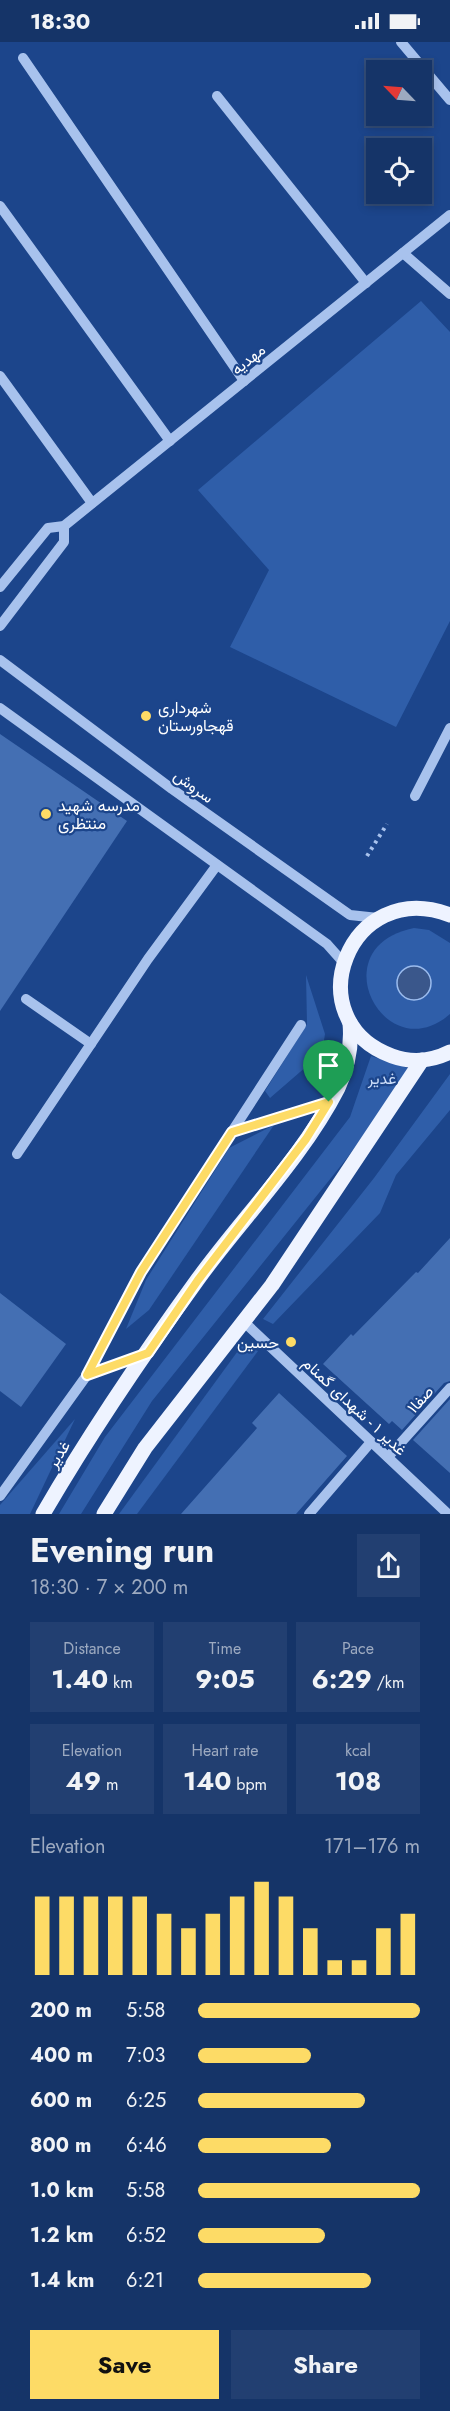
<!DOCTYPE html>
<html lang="en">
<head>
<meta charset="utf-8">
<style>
  :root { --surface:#153468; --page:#223f71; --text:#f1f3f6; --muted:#9daac0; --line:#344f7c; --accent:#fddb66 }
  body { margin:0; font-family:Jost,Vazirmatn,sans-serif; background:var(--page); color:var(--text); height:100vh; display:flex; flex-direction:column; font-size:22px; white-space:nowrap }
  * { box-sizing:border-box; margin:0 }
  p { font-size:20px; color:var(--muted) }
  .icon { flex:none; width:33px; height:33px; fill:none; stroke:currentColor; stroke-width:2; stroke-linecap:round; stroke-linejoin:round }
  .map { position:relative; height:1472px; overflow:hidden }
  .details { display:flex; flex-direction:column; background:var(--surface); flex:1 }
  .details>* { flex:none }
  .needle { width:39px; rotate:295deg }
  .controls { position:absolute; left:366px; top:18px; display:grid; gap:12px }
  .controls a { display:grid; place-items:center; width:66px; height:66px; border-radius:0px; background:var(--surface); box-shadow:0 3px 9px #0003,0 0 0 2px var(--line); font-size:30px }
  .pin { position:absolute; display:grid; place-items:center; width:51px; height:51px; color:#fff; margin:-62px -26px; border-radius:50% 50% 50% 0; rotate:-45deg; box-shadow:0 0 6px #0007 }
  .pin .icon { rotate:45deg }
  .round { display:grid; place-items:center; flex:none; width:63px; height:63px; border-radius:0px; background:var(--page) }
  .head { display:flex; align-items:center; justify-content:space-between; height:102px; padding:0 30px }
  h1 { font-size:33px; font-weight:700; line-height:45px }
  .metrics { display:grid; grid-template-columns:repeat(3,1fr); gap:9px; height:102px; padding:6px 30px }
  .metrics div { display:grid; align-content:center; border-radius:0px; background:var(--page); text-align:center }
  .metrics b { font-size:26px; font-weight:700 }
  .metrics small { font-size:16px; font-weight:400 }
  .metrics p { font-size:16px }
  .chart { height:168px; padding:12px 30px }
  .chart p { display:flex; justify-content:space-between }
  .chart svg { width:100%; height:108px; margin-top:6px; stroke:var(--accent); stroke-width:6 }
  .action { display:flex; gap:12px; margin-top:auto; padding:12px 30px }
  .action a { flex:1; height:69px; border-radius:0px; background:var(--accent); color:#111; font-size:24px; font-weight:700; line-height:69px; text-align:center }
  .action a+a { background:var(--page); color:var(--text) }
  ul { padding:0 30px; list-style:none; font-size:20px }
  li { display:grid; grid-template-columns:96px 72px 1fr; align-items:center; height:45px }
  li i { height:15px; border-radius:8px; background:var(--accent) }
  .status { display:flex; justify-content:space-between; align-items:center; height:42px; padding:0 30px; background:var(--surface); direction:ltr }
  .status svg { height:16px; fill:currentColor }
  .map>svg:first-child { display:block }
  .green { fill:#2f5ea9 }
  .water { fill:#3a578b; stroke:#9bbcee; stroke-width:1.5 }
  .building { fill:#446fb3 }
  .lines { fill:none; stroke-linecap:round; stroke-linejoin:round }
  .path { stroke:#a8c2ed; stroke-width:4; stroke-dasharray:3 4.5; stroke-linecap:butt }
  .minor { stroke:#a8c2ed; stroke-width:10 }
  .major { stroke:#eef3ff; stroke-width:15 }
  .route-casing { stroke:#fff; stroke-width:12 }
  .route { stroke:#fddb66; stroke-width:8 }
  .poi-dot { fill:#fddb66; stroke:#1c458b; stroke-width:2 }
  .labels { text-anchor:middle; stroke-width:4.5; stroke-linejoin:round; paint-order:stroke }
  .street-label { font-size:16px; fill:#fff; stroke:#1c458b }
  .poi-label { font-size:16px; fill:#fff; stroke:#1c458b; text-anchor:start }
  .park-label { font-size:16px; fill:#cddef9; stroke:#1c458b }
</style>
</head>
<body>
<div class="status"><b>18:30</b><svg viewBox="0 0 49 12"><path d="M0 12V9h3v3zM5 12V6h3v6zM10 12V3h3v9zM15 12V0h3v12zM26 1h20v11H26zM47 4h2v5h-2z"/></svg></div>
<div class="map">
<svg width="450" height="1472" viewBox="0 0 450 1472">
  <rect width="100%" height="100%" fill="#1c458b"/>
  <!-- green -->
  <g class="green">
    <path d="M421 259 450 290V579L396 685 230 605 269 528 198 448Z"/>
    <path d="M414 886 429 888 450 901V972C385 1029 319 905 414 886Z"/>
    <path d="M306 933 325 992 322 1011 270 1056 265 1049 307 982Z"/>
    <path d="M371 1014 411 1027 347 1116 152 1359 81 1472H59L105 1395 350 1075Z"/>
    <path d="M450 1032V1068L396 1133 380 1171 273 1282 263 1277 374 1136Z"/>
    <path d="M274 1083 149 1268 126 1287 146 1238 229 1106Z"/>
    <path d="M243 1302 258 1309 137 1472H119Z"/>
    <path d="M75 1377 30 1472H0V1463Z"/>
  </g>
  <!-- water -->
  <circle class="water" cx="414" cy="941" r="17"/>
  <!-- building -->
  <g class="building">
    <path d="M0 692 127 779 0 969Z"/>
    <path d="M450 1196V1339L444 1341 402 1388 392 1379 389 1382 323 1322 351 1292 353 1294 416 1230 418 1231Z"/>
    <path d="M0 1251 66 1302 21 1365 0 1349Z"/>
    <path d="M279 1351 347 1414 296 1472H181L257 1386 252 1381Z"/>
    <path d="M450 1357V1431L413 1398Z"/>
  </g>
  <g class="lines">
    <!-- path -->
    <path class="path" d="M367 814 387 782"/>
    <!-- minor -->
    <g class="minor">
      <path d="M401 0 450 58"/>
      <path d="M23 16 244 339"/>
      <path d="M217 54 366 241"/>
      <path d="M0 164 170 399"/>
      <path d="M403 211 450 252"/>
      <path d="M0 334 92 461"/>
      <path d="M0 545 48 486 64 484 450 173"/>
      <path d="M0 584 64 500V484"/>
      <path d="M0 618 172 747 350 873 378 876"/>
      <path d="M0 666 327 902 343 920"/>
      <path d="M415 754 450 686"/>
      <path d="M26 957 91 1002"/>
      <path d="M232 1090 329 1060"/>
      <path d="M17 1112 148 917 217 823"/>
      <path d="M242 1278 448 1472"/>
      <path d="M87 1333 146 1312"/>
      <path d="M388 1415 450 1346"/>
      <path d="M0 1454 87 1333 141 1230 301 983"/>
      <path d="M309 1472 371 1400"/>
    </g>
    <!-- major -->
    <g class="major">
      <path d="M450 873C349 834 294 978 392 1014 411 1021 432 1019 450 1010"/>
      <path d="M43 1472C90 1391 143 1313 198 1237 244 1174 302 1116 338 1046 348 1025 352 1004 350 981"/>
      <path d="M104 1472 145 1406 272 1243 422 1018"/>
    </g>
  </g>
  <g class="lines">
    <defs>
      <path id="route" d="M329 1060 306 1097 198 1238 148 1311 87 1333 141 1230 232 1090Z"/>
    </defs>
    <!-- route casing -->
    <use href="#route" class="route-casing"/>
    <!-- route -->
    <use href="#route" class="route"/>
  </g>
  <!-- markers -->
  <g class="poi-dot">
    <circle cx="146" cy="674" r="6"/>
    <circle cx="46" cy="772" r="6"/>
    <circle cx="291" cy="1300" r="6"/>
  </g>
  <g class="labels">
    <!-- street labels -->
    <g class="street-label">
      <text transform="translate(248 317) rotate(-39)" y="6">مهدیه</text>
      <text transform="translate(194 744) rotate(36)" y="6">سروش</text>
      <text transform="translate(420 1357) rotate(-48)" y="6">صفا۱</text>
      <text transform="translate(355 1364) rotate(43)" y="6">غدیر ۱ - شهدای گمنام</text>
      <text transform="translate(58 1412) rotate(-58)" y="6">غدیر</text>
    </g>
    <!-- poi labels -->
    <g class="poi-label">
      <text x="158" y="671">شهرداری<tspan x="158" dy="18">قهجاورستان</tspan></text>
      <text x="58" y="769">مدرسه شهید<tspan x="58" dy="18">منتظری</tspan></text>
      <text x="279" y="1306" text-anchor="end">حسین</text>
    </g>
    <!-- park labels -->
    <g class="park-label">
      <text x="382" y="1042">غدیر</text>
    </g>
  </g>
</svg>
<div class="controls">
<a><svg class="needle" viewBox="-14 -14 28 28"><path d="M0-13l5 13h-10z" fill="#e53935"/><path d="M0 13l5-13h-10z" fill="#9daac0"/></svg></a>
<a><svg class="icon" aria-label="locate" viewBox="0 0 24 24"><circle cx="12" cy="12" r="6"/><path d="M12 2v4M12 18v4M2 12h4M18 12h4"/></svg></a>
</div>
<div class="pin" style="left:329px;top:1060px;background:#1e9e55"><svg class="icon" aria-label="arrive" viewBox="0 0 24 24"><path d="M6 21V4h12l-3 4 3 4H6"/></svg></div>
</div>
<section class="details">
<div class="head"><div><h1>Evening run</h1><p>18:30 · 7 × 200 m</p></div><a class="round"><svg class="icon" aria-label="share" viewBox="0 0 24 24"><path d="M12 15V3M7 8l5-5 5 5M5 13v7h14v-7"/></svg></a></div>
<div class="metrics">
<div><p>Distance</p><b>1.40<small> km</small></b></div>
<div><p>Time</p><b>9:05</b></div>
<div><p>Pace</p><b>6:29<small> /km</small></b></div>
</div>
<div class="metrics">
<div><p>Elevation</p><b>49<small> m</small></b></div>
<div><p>Heart rate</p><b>140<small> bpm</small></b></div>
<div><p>kcal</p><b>108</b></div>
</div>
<div class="chart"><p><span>Elevation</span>171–176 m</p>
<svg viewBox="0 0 160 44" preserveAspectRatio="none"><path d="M5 44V12M15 44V12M25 44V12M35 44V12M45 44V12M55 44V19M65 44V25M75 44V19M85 44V12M95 44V6M105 44V12M115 44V25M125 44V38M135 44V38M145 44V25M155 44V19"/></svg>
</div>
<ul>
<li><b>200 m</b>5:58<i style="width:100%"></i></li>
<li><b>400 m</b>7:03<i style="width:51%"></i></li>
<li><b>600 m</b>6:25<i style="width:75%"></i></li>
<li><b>800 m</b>6:46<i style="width:60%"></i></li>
<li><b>1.0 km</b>5:58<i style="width:100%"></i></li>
<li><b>1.2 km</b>6:52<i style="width:57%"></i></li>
<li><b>1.4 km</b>6:21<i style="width:78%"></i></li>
</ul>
<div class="action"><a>Save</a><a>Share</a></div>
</section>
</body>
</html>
